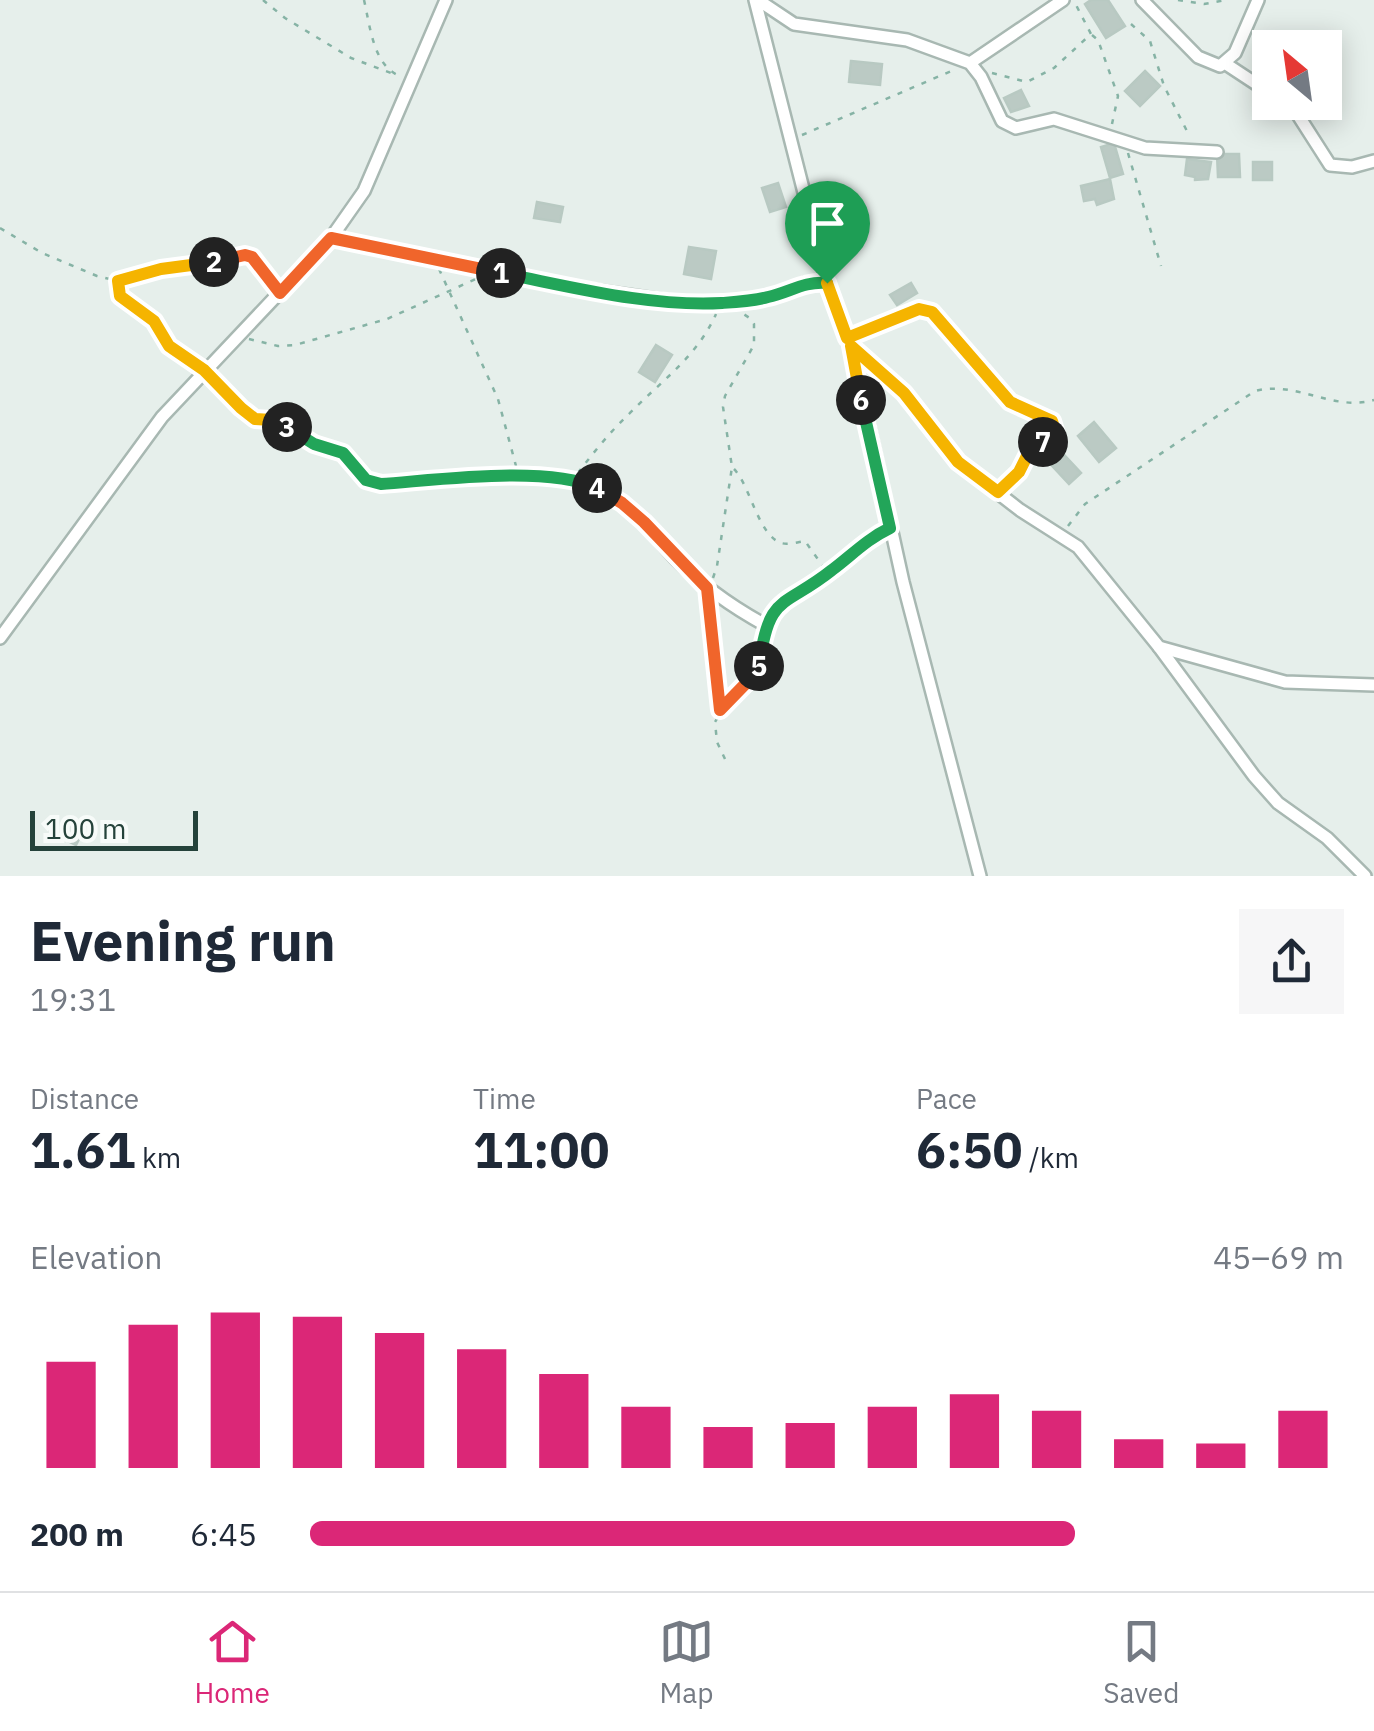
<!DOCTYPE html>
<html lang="en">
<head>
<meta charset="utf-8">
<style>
  :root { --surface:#fff; --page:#f6f6f7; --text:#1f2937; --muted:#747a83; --line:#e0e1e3; --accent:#db2777 }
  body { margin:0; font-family:"IBM Plex Sans",sans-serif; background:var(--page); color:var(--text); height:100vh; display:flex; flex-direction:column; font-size:38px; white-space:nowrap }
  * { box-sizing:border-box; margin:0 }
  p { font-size:32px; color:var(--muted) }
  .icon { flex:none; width:55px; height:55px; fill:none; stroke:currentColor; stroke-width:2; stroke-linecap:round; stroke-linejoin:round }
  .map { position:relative; height:876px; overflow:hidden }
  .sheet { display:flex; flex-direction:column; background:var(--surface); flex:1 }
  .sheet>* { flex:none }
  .needle { width:65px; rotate:331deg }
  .fabs { position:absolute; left:1252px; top:30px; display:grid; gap:20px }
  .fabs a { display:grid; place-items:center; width:90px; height:90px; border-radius:0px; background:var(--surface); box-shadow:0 5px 25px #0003; font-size:50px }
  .scale { position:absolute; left:30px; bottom:25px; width:168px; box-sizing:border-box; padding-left:10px; border:5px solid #24423a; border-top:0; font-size:28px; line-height:35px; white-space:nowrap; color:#24423a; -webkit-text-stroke:8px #f7fbf9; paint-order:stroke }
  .pin { position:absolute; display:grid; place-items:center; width:85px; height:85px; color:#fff; margin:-102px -42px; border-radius:50% 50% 50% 0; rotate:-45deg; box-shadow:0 0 10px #0007 }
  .pin .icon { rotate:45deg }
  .km { position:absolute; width:50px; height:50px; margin:-25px; border-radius:50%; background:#222; color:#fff; font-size:28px; line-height:50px; text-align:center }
  .round { display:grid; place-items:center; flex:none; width:105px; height:105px; border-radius:0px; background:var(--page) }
  .overview { display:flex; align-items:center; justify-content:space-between; height:170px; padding:0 30px }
  h1 { font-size:55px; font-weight:700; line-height:75px }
  .metrics { display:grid; grid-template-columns:repeat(3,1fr); gap:15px; height:170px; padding:10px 30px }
  .metrics div { display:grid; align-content:center }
  .metrics b { font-size:50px; font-weight:700 }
  .metrics small { font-size:28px; font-weight:400 }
  .metrics p { font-size:28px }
  .chart { height:280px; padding:20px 30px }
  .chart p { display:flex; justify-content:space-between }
  .chart svg { width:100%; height:180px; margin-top:10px; stroke:var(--accent); stroke-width:6 }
  ul { padding:0 30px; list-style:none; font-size:32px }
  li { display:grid; grid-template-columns:160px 120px 1fr; align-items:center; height:75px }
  li i { height:25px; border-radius:12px; background:var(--accent) }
  .menu { display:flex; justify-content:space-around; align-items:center; height:140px; border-top:2px solid var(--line); background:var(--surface); font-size:28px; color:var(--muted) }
  .menu a { display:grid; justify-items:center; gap:5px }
  .menu .on { color:var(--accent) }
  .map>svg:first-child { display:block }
  .building { fill:#bbcac4; stroke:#b8c9c2; stroke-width:2.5 }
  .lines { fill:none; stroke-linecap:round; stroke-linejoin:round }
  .street-casing { stroke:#a8b8b2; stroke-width:16 }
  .path { stroke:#86b3a5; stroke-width:2.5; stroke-dasharray:5 8; stroke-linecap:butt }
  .street { stroke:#fff; stroke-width:11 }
  .split-1-casing { stroke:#fff; stroke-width:20 }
  .split-2-casing { stroke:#fff; stroke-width:20 }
  .split-3-casing { stroke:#fff; stroke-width:20 }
  .split-4-casing { stroke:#fff; stroke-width:20 }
  .split-5-casing { stroke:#fff; stroke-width:20 }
  .split-6-casing { stroke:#fff; stroke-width:20 }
  .split-7-casing { stroke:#fff; stroke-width:20 }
  .split-8-casing { stroke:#fff; stroke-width:20 }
  .split-1 { stroke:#22a559; stroke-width:12 }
  .split-2 { stroke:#f0652b; stroke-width:12 }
  .split-3 { stroke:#f5b400; stroke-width:12 }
  .split-4 { stroke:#22a559; stroke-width:12 }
  .split-5 { stroke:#f0652b; stroke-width:12 }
  .split-6 { stroke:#22a559; stroke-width:12 }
  .split-7 { stroke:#f5b400; stroke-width:12 }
  .split-8 { stroke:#f5b400; stroke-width:12 }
</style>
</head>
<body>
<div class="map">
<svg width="1374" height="876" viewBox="0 0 1374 876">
  <rect width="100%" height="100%" fill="#e6efeb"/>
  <!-- building -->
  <g class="building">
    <path d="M1091 0H1108L1125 26 1106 38 1085 4Z"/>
    <path d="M851 61 882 64 880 85 849 82Z"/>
    <path d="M1145 71 1160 86 1140 106 1125 91Z"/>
    <path d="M1021 90 1029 106 1011 112 1004 98Z"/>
    <path d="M1114 143 1123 174 1110 178 1101 147Z"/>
    <path d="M1217 154H1239L1240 177H1218Z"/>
    <path d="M1187 159 1211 162 1208 179 1195 180V177L1185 175Z"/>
    <rect x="1253" y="162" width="19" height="18"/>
    <path d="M1110 179 1114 199 1097 205 1095 199 1084 201 1081 186Z"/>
    <path d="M778 183 786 207 770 212 762 188Z"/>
    <path d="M537 202 563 207 560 222 534 218Z"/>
    <path d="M689 247 716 251 711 279 684 274Z"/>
    <path d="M911 283 917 293 897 305 890 295Z"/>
    <path d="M656 345 672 355 655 382 639 372Z"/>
    <path d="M1094 422 1116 448 1099 462 1078 436Z"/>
    <path d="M1055 445 1081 473 1069 484 1043 456Z"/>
    <path d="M73 820 85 827 76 845 66 840Z"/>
  </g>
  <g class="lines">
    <defs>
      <g id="street">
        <path d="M755 0 827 283 851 346 904 393 958 462 1020 510 1078 547 1159 647 1285 682 1374 685"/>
        <path d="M758 0 794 24 907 40 970 63 981 77 1002 121 1016 128 1054 119 1145 148 1217 152"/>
        <path d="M1142 0 1198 57 1220 66 1235 53 1258 0"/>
        <path d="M970 63 1063 0"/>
        <path d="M1226 64 1270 93"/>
        <path d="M1283 102 1298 115 1330 165 1352 167 1374 161"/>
        <path d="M331 238 585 289 683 303H723L767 298 806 283H827"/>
        <path d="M851 346 903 582 980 876"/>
        <path d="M204 370 249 415 255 419 281 423 315 444 343 453 366 480 381 484C449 479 564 459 621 503 642 518 657 539 675 558 702 586 732 607 767 626"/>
        <path d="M0 638 162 417 331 238 364 191 446 0"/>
        <path d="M1159 647 1254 776 1278 803 1327 838 1365 876"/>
      </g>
    </defs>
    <!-- street casing -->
    <use href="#street" class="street-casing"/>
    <!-- path -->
    <g class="path">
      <path d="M263 0 285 18 351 58 391 73"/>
      <path d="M364 0C370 25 373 66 400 76"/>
      <path d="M1178 0 1204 4 1226 0"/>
      <path d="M1131 24 1150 41 1164 86 1190 137"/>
      <path d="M1092 35 1098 40 1118 96 1112 124"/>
      <path d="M992 73 1027 82 1054 68 1091 34 1075 3"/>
      <path d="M802 135 956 69"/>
      <path d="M1128 153 1161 266"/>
      <path d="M0 228 42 253 97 276 118 281 161 269 245 255 255 260 273 284"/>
      <path d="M439 269 498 399 516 466"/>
      <path d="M118 282 122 299 154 321 169 345 194 364"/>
      <path d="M858 334 919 309 932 312 1010 402 1048 417 1056 434 1030 450 1019 471 1007 483"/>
      <path d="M249 339 278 346 295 345 387 319 478 278"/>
      <path d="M734 469C750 485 758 535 781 543 788 545 798 542 805 541L827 572"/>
      <path d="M578 473C593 453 610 432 629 414 660 382 697 357 716 314"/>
      <path d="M1068 526 1085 504 1255 391C1296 380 1333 412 1374 400"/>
      <path d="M713 578 717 566 732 467 723 407 725 396 754 345V324L751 319 742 313"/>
      <path d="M709 605 720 711"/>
      <path d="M773 615C785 593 809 586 829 572 847 560 860 544 880 533"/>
      <path d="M725 759 717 742 715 722 729 699 757 672 764 636"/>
    </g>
    <!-- street -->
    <use href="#street" class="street"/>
  </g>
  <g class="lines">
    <defs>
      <path id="split-1" d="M501 273C573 287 649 307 722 303 737 302 754 301 768 297 790 292 804 281 827 283"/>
      <path id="split-2" d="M214 262 245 255 252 257 280 293 331 238 501 273"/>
      <path id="split-3" d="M214 262 161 269 118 281 120 296 154 321 169 346 204 370 241 408 255 419 272 420 287 427"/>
      <path id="split-4" d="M287 427 314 444 343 453 366 480 381 484C438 480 547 465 597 488"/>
      <path id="split-5" d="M597 488 622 503 644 522 707 588 720 710 754 675 759 666"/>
      <path id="split-6" d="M759 666C769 592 783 609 832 570 852 555 867 539 890 528L861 400"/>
      <path id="split-7" d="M861 400 851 346 904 393 958 462 998 492 1019 472 1030 450 1043 442"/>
      <path id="split-8" d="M827 283 847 338 919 309 932 312 1010 402 1052 421 1056 434 1043 442"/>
    </defs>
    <!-- split-1 casing -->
    <use href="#split-1" class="split-1-casing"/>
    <!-- split-2 casing -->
    <use href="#split-2" class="split-2-casing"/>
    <!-- split-3 casing -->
    <use href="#split-3" class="split-3-casing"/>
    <!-- split-4 casing -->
    <use href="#split-4" class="split-4-casing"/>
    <!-- split-5 casing -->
    <use href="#split-5" class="split-5-casing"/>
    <!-- split-6 casing -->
    <use href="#split-6" class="split-6-casing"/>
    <!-- split-7 casing -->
    <use href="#split-7" class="split-7-casing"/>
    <!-- split-8 casing -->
    <use href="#split-8" class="split-8-casing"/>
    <!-- split-1 -->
    <use href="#split-1" class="split-1"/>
    <!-- split-2 -->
    <use href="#split-2" class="split-2"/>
    <!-- split-3 -->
    <use href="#split-3" class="split-3"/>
    <!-- split-4 -->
    <use href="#split-4" class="split-4"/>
    <!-- split-5 -->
    <use href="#split-5" class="split-5"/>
    <!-- split-6 -->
    <use href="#split-6" class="split-6"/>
    <!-- split-7 -->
    <use href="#split-7" class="split-7"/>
    <!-- split-8 -->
    <use href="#split-8" class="split-8"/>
  </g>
</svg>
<div class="fabs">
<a><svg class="needle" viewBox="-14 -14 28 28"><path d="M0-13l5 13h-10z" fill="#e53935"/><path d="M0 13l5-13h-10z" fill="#747a83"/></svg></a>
</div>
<div class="scale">100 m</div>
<div class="pin" style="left:827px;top:283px;background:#1e9e55"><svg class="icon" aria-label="arrive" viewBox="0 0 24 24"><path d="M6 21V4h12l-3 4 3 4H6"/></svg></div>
<b class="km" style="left:501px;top:273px">1</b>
<b class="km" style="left:214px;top:262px">2</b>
<b class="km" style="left:287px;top:427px">3</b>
<b class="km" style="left:597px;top:488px">4</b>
<b class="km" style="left:759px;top:666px">5</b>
<b class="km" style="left:861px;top:400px">6</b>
<b class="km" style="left:1043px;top:442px">7</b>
</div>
<section class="sheet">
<div class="overview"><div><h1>Evening run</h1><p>19:31</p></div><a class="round"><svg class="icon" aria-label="share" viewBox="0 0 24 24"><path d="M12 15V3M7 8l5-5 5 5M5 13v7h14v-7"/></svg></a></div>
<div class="metrics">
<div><p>Distance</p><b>1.61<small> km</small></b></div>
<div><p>Time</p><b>11:00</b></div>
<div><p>Pace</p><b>6:50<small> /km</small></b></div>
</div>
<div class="chart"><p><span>Elevation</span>45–69 m</p>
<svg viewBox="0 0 160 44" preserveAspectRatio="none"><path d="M5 44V18M15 44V9M25 44V6M35 44V7M45 44V11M55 44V15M65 44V21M75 44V29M85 44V34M95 44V33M105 44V29M115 44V26M125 44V30M135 44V37M145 44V38M155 44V30"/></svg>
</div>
<ul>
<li><b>200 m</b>6:45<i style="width:74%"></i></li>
</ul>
</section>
<nav class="menu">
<a class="on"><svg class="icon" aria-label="home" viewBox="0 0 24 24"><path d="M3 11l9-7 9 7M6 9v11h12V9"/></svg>Home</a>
<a><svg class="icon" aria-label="map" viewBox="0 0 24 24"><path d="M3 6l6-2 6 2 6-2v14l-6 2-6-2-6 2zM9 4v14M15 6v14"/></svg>Map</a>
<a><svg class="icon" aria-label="saved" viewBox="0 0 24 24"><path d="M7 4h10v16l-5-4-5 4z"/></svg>Saved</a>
</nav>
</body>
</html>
